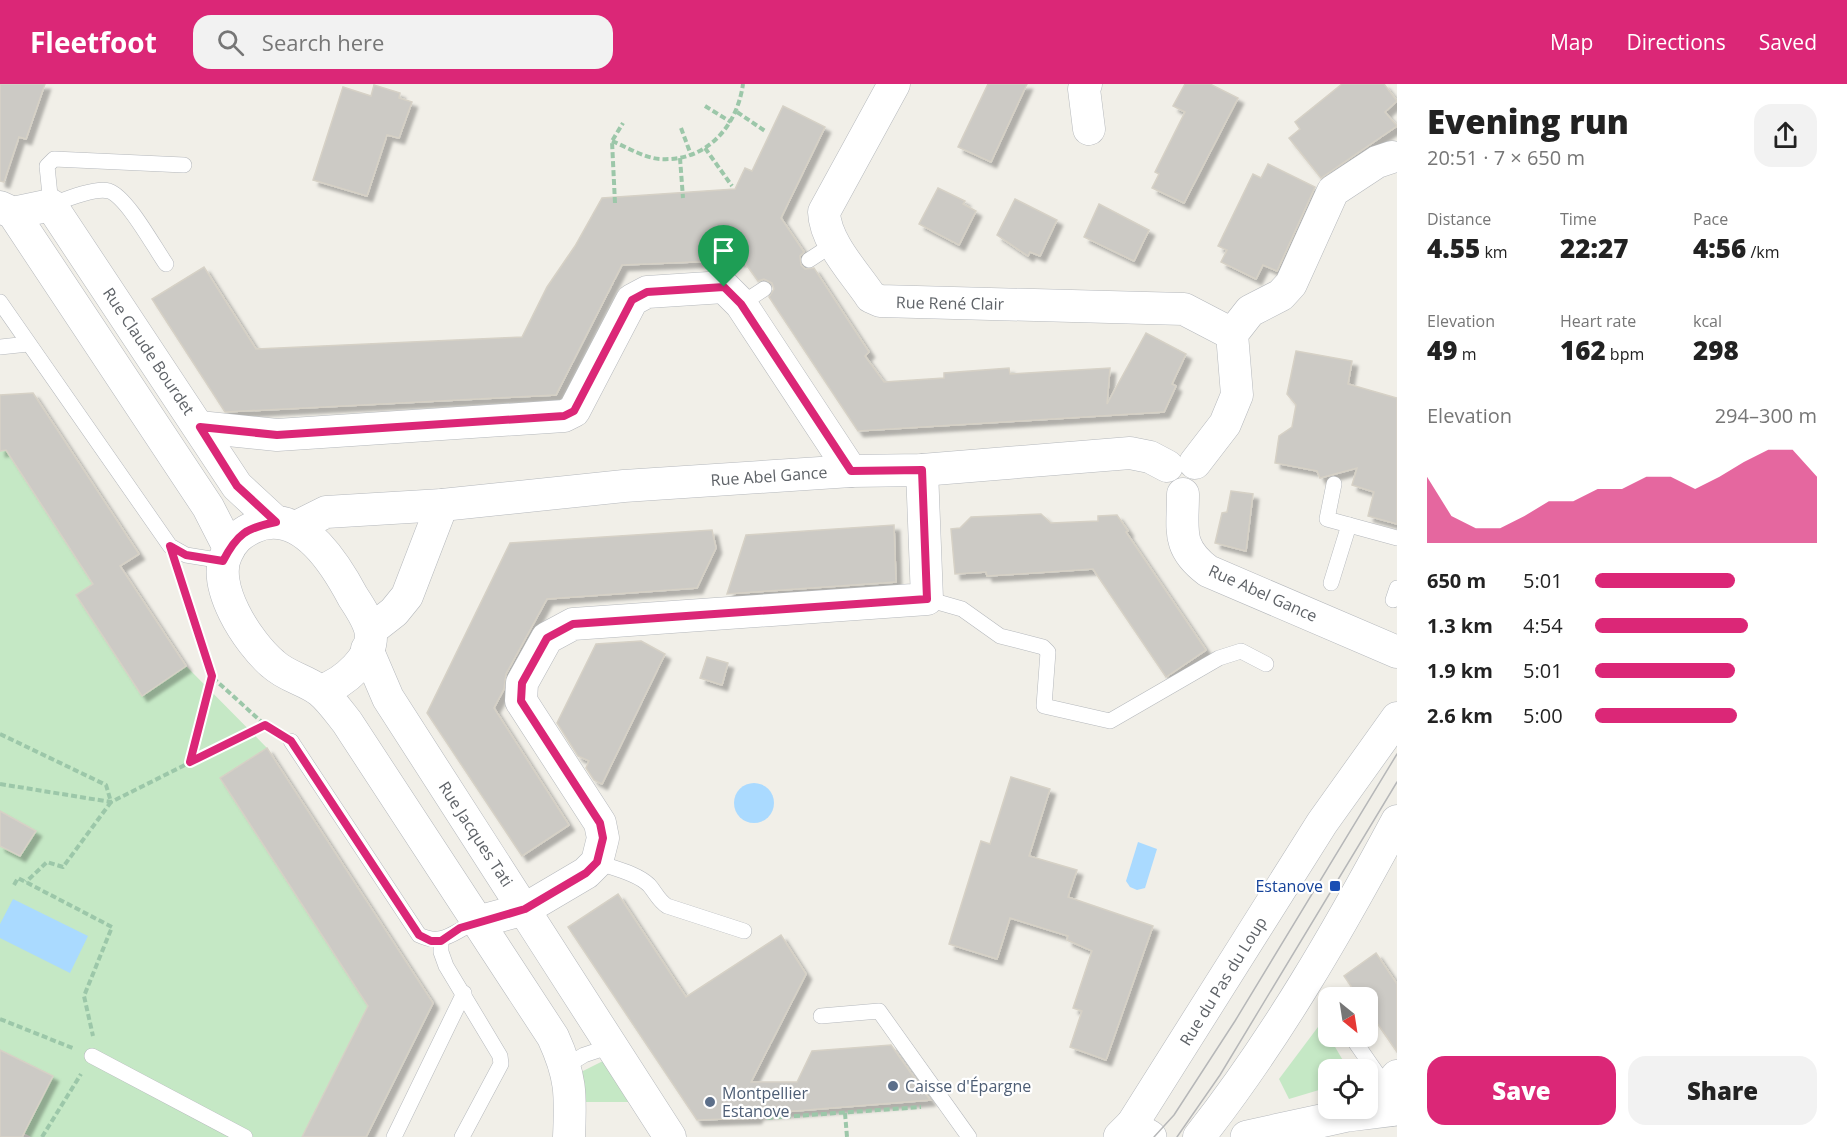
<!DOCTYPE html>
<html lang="en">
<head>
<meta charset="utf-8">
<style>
  :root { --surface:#fff; --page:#f2f2f2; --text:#222; --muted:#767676; --accent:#db2777 }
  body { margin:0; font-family:"Open Sans",sans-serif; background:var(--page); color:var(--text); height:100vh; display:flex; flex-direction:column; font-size:22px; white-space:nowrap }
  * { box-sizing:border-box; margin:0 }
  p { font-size:20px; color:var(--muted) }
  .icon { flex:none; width:33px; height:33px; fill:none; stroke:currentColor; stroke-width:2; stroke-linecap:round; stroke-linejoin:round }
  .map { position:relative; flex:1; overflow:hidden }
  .details { display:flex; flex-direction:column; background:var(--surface); width:450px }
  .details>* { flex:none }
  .needle { width:39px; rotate:150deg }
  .controls { position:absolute; left:1318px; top:903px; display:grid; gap:12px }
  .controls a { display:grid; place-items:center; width:60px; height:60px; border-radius:12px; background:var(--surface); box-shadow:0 3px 9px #0003; font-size:30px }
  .pin { position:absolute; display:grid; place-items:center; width:51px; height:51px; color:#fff; margin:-62px -26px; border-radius:50% 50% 50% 0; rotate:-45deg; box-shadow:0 0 6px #0007 }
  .pin .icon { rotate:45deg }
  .round { display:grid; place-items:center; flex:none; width:63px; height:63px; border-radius:18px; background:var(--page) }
  .head { display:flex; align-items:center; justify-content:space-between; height:102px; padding:0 30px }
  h1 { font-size:33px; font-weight:800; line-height:45px }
  .stats { display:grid; grid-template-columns:repeat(3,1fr); gap:9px; height:102px; padding:6px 30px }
  .stats div { display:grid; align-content:center }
  .stats b { font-size:26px; font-weight:800 }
  .stats small { font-size:16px; font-weight:400 }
  .stats p { font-size:16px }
  .chart { height:168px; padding:12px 30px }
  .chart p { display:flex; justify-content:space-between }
  .chart svg { width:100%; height:108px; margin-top:6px; fill:var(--accent); opacity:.7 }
  .primary-button { display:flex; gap:12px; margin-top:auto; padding:12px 30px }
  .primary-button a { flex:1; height:69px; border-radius:18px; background:var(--accent); color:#fff; font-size:24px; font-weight:800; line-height:69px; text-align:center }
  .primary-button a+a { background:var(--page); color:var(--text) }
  ul { padding:0 30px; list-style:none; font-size:20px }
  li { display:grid; grid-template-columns:96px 72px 1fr; align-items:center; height:45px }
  li i { height:15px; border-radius:8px; background:var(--accent) }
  header { display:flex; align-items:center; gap:36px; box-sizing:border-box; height:84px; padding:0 30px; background:var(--accent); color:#fff }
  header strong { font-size:28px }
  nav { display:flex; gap:33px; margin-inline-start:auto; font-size:21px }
  .search { width:420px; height:54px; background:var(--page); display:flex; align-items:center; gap:15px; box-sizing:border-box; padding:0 21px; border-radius:18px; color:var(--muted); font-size:22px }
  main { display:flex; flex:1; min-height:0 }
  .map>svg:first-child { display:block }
  .green { fill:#c5e8c5 }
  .water { fill:#aadaff }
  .building { fill:#cccac5; stroke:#d6d1c6; stroke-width:1.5; filter:url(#shadow) }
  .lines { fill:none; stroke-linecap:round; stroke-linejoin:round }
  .service-casing { stroke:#b5b8bc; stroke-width:16 }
  .minor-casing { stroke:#b5b8bc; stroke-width:33 }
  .tertiary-casing { stroke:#b5b8bc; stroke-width:34 }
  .path { stroke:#9cc7a9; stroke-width:4; stroke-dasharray:6 3; stroke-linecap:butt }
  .service { stroke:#fff; stroke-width:15 }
  .minor { stroke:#fff; stroke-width:32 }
  .tertiary { stroke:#fff; stroke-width:33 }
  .tram { stroke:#b6b7b8; stroke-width:1.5 }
  .route-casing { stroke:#fff; stroke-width:12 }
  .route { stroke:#db2777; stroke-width:8 }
  .transit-dot { fill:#1a4fb4; stroke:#fff; stroke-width:2 }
  .service-dot { fill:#5c6f8a; stroke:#fff; stroke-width:2 }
  .labels { text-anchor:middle; stroke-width:4.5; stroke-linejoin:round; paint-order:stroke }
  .street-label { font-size:16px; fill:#5f6368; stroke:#fff }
  .transit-label { font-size:16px; fill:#164399; stroke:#fff; text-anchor:end }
  .service-label { font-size:16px; fill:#4e5e75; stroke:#fff; text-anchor:start }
</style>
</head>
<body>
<header>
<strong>Fleetfoot</strong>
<div class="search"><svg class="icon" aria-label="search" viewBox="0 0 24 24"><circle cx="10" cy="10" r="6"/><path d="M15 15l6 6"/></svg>Search here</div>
<nav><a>Map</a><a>Directions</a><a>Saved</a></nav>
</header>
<main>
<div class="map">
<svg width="1397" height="1053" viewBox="0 0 1397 1053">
  <defs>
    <filter id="shadow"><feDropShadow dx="5.5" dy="5.5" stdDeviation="1.5" flood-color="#0004"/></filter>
  </defs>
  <rect width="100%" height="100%" fill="#f1efe8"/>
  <!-- green -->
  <g class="green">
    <path d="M6 366 93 500 142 611 186 582 267 664 221 695 368 922 302 1053H31L24 1049 53 992 0 971V367Z"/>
    <path d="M1321 939 1348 985 1329 986V1003L1289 1015 1279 995Z"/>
    <path d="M607 975 639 1018H580L579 989Z"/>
  </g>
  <!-- water -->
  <g class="water">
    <circle cx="754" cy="719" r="20"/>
    <path d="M1138 758 1157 765 1145 804 1137 806 1130 803 1126 797Z"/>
    <path d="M13 815 88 852 70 889 0 854V840Z"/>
  </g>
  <!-- building -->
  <g class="building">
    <path d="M0 0H45L26 55 19 53 4 98 0 97Z"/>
    <path d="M988 0H1027L991 78 958 63Z"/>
    <path d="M1185 0H1210L1238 14 1184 119 1152 104 1159 90 1155 88 1185 28 1173 22Z"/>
    <path d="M1342 0H1384L1397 17 1385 28 1397 42 1321 94 1289 54 1300 45 1295 38Z"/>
    <path d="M374 1 400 9 399 14 412 18 399 54 387 51 367 112 313 96 343 3 371 12Z"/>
    <path d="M783 22 825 43 781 134 804 168 800 172 801 181 805 185 814 184 869 268 865 272 884 298 944 294V289L1009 284 1010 290 1110 284 1107 320 1146 249 1186 270 1172 300 1176 302 1164 328 858 347 769 213 774 205 772 199 764 195 758 197 743 176 622 181 556 311 225 328 152 215 204 183 256 265 522 253 547 203 575 162 602 114 735 105 745 84 752 87Z"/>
    <path d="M1268 80 1315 103 1277 187 1263 181 1256 195 1221 178 1227 166 1218 162 1253 90 1261 94Z"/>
    <path d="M938 104 965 117 963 120 976 127 959 161 919 140Z"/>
    <path d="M1015 115 1057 136 1040 172 1030 168 1028 172 997 151Z"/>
    <path d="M1099 120 1149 146 1134 177 1084 153Z"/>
    <path d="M1296 267 1352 277 1348 300 1397 314V440L1368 432 1374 408 1352 401 1357 384 1320 394 1317 387 1275 379 1279 352 1292 343 1296 321 1287 310Z"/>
    <path d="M33 309 139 470 120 482 186 582 142 612 76 511 93 500 6 366 0 367V311Z"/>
    <path d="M1231 407 1253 410 1246 467 1215 459 1222 429 1227 428Z"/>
    <path d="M1041 430 1051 439 1098 437V432L1117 431 1128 447 1126 448 1206 566 1166 593 1093 485 987 492 986 488 955 490 951 445 960 444 971 433Z"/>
    <path d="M894 441 896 498 727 510 746 451Z"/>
    <path d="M712 446 716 464 697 504 547 515 506 590 504 605 494 624 569 741 522 772 427 629 510 459Z"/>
    <path d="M641 557 665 570 602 700 594 696 586 684 589 677 578 672 557 639 596 560Z"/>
    <path d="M707 573 728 579 722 601 700 594Z"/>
    <path d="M267 664 433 919 366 1053H302L368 922 220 694Z"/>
    <path d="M1011 693 1050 705 1029 772 1077 786 1068 813 1153 842 1106 976 1070 963 1082 927 1073 924 1092 867 1067 856 1068 852 1010 834 997 875 949 860 981 757 990 760Z"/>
    <path d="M0 727 36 747 20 772 0 762Z"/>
    <path d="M618 810 686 913 781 851 806 890 751 998H797L812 967 891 961 930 1016 758 1030 756 1034 697 1036 568 843Z"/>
    <path d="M1376 869 1397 900V968L1368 926V914H1359L1344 892Z"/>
    <path d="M0 966 53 992 22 1053H0Z"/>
  </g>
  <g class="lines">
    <defs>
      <g id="service">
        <path d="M809 176 835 159"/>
        <path d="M166 180C154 163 127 113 109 107 95 103 64 116 51 121L47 82 54 75 184 81"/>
        <path d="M0 218 170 462 186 471 223 477"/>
        <path d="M741 220 764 205"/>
        <path d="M0 263 28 260"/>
        <path d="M1334 400 1327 435 1397 454"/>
        <path d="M1331 499 1349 441"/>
        <path d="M927 515 962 525 1000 552 1043 563 1048 568 1044 622 1110 637 1219 574 1241 567 1266 580"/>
        <path d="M1393 516 1397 504"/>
        <path d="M291 657 419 851C444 863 454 846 477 838"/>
        <path d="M597 778C612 784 637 789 649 801 656 809 658 816 667 822L744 847"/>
        <path d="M441 857V868L446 882 500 972 501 980 462 1053"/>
        <path d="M821 932 879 927 969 1053"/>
        <path d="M1351 952 1387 1004"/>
        <path d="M92 972 245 1053"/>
        <path d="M566 982 584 971 611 962"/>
        <path d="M394 1053 464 909"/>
      </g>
      <g id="minor">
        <path d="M894 0 824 128C825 158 855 189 871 213L880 217 1184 225 1232 250"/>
        <path d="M1086 0 1084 5 1089 45"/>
        <path d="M0 123 13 129 208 423 229 464"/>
        <path d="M13 129 51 121 237 402 276 438"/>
        <path d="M199 343 277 351 564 332 574 327 632 216 647 208 724 203 741 220 851 387"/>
        <path d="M1195 379 1225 340 1237 311 1232 250 1250 227 1281 211 1291 200 1333 107 1377 78 1392 73"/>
        <path d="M1183 410C1183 446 1176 463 1208 487L1397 568"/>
        <path d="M296 443 326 428 442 421 624 402 851 387 922 386 1130 369 1150 373 1167 382"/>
        <path d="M371 546 394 528 407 512 442 421"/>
        <path d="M367 565 388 614 670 1053"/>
        <path d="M320 607C342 600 377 573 370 545 367 534 359 522 353 513 335 479 299 420 252 444 240 450 233 456 227 469 210 501 248 559 273 580 287 593 306 596 320 607 330 615 339 628 347 638L553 953C571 992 571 1010 569 1053"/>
        <path d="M477 838 525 825 586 789 597 778 603 754 600 739 521 617 522 599 547 554 573 540 927 515 922 386"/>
        <path d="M1390 1026 1387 1004 1397 992"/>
        <path d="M1131 1042 1322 739 1397 634"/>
        <path d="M1199 1053C1276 955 1338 847 1397 737"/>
      </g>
      <g id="tertiary">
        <path d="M1120 1053 1131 1042 1150 1053"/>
        <path d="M1247 1053 1348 1031 1397 1025"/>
      </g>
    </defs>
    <!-- service casing -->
    <use href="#service" class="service-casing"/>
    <!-- minor casing -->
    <use href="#minor" class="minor-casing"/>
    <!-- tertiary casing -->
    <use href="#tertiary" class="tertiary-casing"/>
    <!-- path -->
    <g class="path">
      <path d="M705 22 731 38"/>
      <path d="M737 28 765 47"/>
      <path d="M681 44 691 71"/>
      <path d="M612 57C627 63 644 74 660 75 706 78 737 43 743 0"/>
      <path d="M705 64 732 102"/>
      <path d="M680 74 683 114"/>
      <path d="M615 119 612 57 623 39"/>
      <path d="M179 492 211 592"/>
      <path d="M0 650 106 701 111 718 63 783 47 778 26 798"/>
      <path d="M190 677 211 592 265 641"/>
      <path d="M0 700 111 718 265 641 275 647"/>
      <path d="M14 801 18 794 112 843 84 912 93 952"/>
      <path d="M0 935 75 965"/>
      <path d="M845 1029 847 1053"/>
      <path d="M767 1034 921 1023"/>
      <path d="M42 1053 81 990"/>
    </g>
    <!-- service -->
    <use href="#service" class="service"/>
    <!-- minor -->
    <use href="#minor" class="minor"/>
    <!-- tertiary -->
    <use href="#tertiary" class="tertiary"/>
    <!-- tram -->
    <g class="tram">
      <path d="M1154 1053 1174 1031 1235 937 1397 670"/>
      <path d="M1177 1053 1220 991 1397 698"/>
    </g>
  </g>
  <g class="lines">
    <defs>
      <path id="route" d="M724 203 741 220 851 387 922 386 927 515 573 540 547 554 522 599 521 617 600 739 603 754 597 778 586 789 525 825 460 844 441 857H431L419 851 291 657 265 641 190 678 212 592 170 462 186 471 223 477C237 450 246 444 276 438L237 402 200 343 277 351 564 332 574 327 632 216 647 208Z"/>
    </defs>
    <!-- route casing -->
    <use href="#route" class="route-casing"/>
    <!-- route -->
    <use href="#route" class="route"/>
  </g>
  <!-- markers -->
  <rect class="transit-dot" x="1329" y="796" width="12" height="12" rx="3"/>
  <g class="service-dot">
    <circle cx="893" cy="1002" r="6"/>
    <circle cx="710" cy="1018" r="6"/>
  </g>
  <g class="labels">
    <!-- street labels -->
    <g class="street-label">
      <text transform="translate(950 219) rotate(1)" y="6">Rue René Clair</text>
      <text transform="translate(149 267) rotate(56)" y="6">Rue Claude Bourdet</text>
      <text transform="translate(769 392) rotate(-4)" y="6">Rue Abel Gance</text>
      <text transform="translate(1263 509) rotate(24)" y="6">Rue Abel Gance</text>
      <text transform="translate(476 750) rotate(57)" y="6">Rue Jacques Tati</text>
      <text transform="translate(1223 897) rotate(-58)" y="6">Rue du Pas du Loup</text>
    </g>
    <!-- transit labels -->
    <g class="transit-label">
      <text x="1323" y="808">Estanove</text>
    </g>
    <!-- service labels -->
    <g class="service-label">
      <text x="905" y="1008">Caisse d'Épargne</text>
      <text x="722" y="1015">Montpellier<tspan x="722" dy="18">Estanove</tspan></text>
    </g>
  </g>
</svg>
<div class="controls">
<a><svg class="needle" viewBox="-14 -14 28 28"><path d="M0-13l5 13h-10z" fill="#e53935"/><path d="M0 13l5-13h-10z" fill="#767676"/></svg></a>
<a><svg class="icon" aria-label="locate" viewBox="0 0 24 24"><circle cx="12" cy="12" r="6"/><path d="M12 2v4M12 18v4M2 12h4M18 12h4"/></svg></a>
</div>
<div class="pin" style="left:724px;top:203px;background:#1e9e55"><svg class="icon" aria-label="arrive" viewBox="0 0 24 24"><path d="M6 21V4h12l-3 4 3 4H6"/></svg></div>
</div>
<section class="details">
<div class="head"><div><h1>Evening run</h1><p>20:51 · 7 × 650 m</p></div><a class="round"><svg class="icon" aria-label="share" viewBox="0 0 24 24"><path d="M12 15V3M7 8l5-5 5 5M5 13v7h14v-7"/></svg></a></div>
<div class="stats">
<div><p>Distance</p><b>4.55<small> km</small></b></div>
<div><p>Time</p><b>22:27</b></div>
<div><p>Pace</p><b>4:56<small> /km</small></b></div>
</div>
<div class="stats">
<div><p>Elevation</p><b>49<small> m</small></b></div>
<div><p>Heart rate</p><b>162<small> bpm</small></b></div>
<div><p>kcal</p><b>298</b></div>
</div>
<div class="chart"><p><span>Elevation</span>294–300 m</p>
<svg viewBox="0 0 160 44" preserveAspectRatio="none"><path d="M0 44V17L10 33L20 38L30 38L40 33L50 27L60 27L70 22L80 22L90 17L100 17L110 22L120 17L130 11L140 6L150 6L160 17V44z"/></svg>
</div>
<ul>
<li><b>650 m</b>5:01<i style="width:63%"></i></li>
<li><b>1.3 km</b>4:54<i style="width:69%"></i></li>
<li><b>1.9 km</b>5:01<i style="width:63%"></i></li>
<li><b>2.6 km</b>5:00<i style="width:64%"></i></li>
</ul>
<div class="primary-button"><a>Save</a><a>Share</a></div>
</section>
</main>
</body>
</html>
